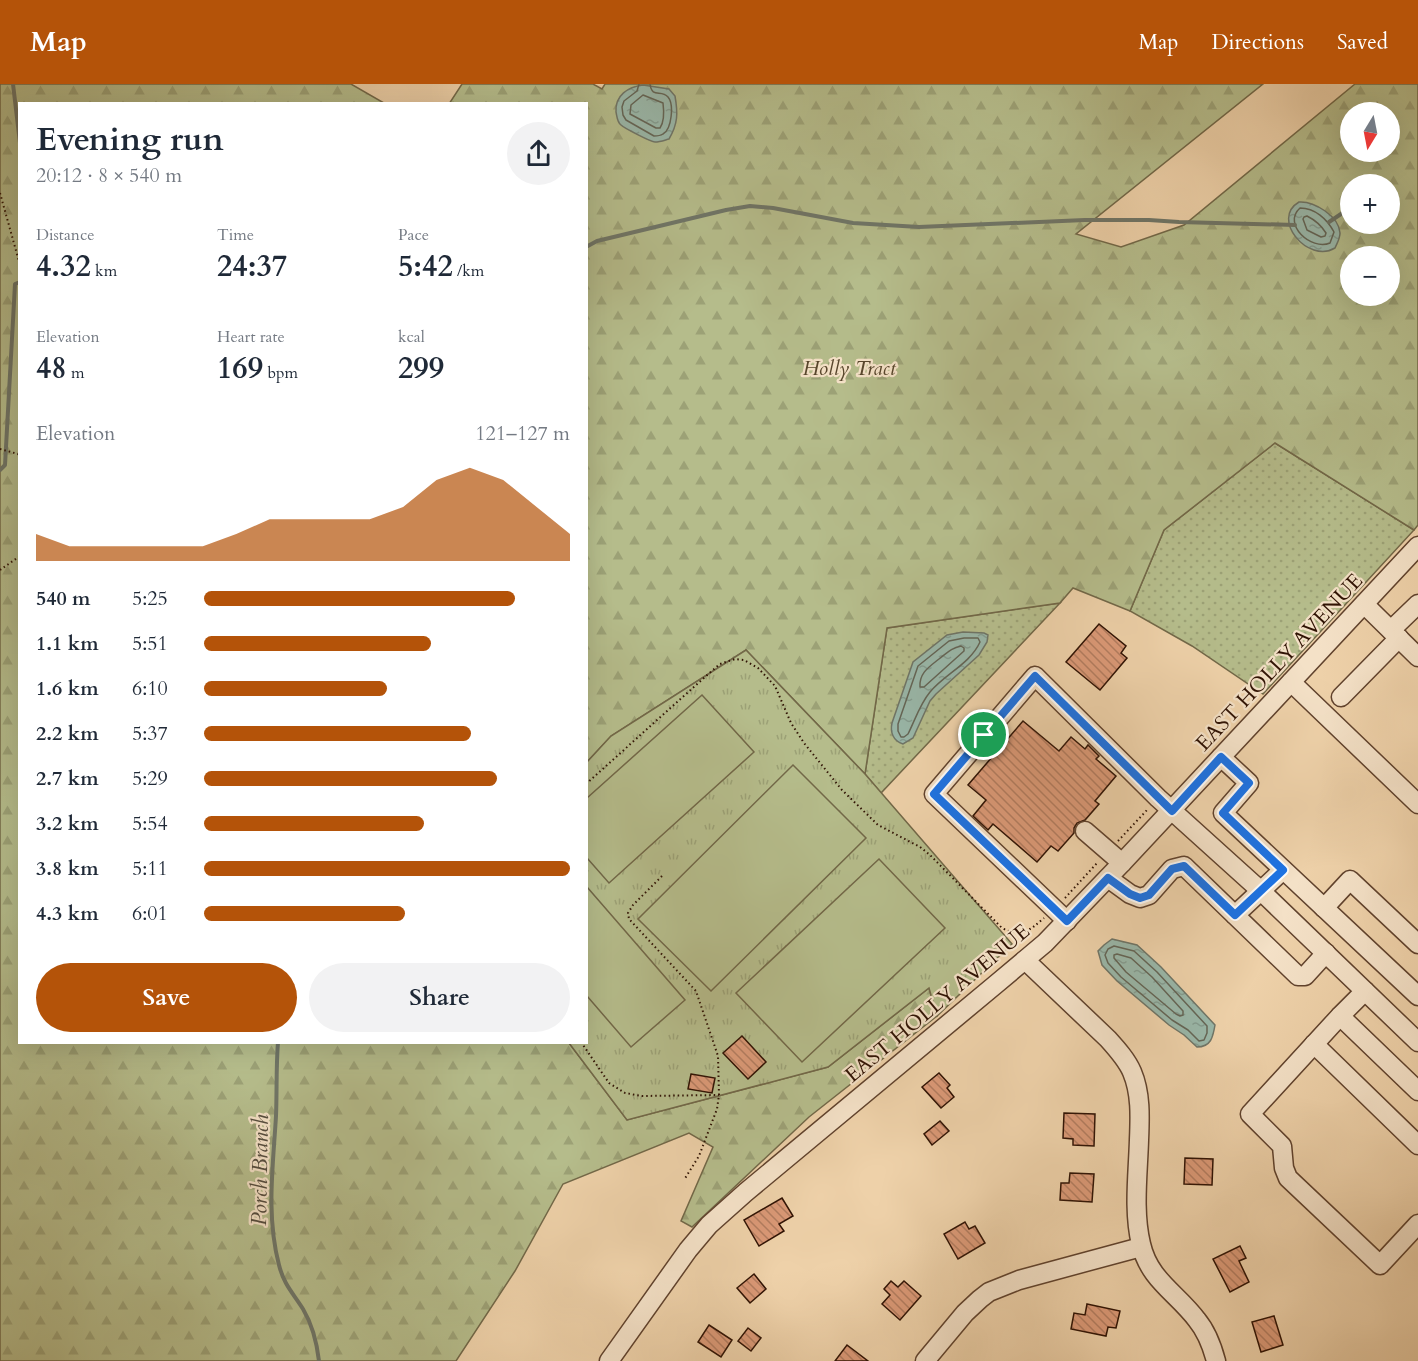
<!DOCTYPE html>
<html lang="en">
<head>
<meta charset="utf-8">
<style>
  :root { --surface:#fff; --page:#f2f2f3; --text:#1f2937; --muted:#747a83; --accent:#b45309 }
  body { margin:0; font-family:Cardo,serif; background:var(--page); color:var(--text); height:100vh; display:flex; flex-direction:column; font-size:22px; white-space:nowrap }
  * { box-sizing:border-box; margin:0 }
  p { font-size:20px; color:var(--muted) }
  .icon { flex:none; width:33px; height:33px; fill:none; stroke:currentColor; stroke-width:2; stroke-linecap:round; stroke-linejoin:round }
  .map { position:relative; flex:1; overflow:hidden }
  .sheet { position:absolute; left:18px; top:18px; width:570px; height:942px; display:flex; flex-direction:column; background:var(--surface); border-radius:0px; box-shadow:0 6px 24px #0002 }
  .sheet>* { flex:none }
  .needle { width:39px; rotate:190deg }
  .tools { position:absolute; left:1340px; top:18px; display:grid; gap:12px }
  .tools a { display:grid; place-items:center; width:60px; height:60px; border-radius:50%; background:var(--surface); box-shadow:0 6px 24px #0002; font-size:30px }
  .pin { position:absolute; display:grid; place-items:center; width:51px; height:51px; color:#fff; margin:-26px; border:3px solid #fff; border-radius:50%; box-shadow:0 2px 6px #0007 }
  .round { display:grid; place-items:center; flex:none; width:63px; height:63px; border-radius:32px; background:var(--page) }
  .head { display:flex; align-items:center; justify-content:space-between; height:102px; padding:0 18px }
  h1 { font-size:33px; font-weight:700; line-height:45px }
  .metrics { display:grid; grid-template-columns:repeat(3,1fr); gap:9px; height:102px; padding:6px 18px }
  .metrics div { display:grid; align-content:center }
  .metrics b { font-size:30px; font-weight:700 }
  .metrics small { font-size:16px; font-weight:400 }
  .metrics p { font-size:16px }
  .chart { height:168px; padding:12px 18px }
  .chart p { display:flex; justify-content:space-between }
  .chart svg { width:100%; height:108px; margin-top:6px; fill:var(--accent); opacity:.7 }
  .cta { display:flex; gap:12px; margin-top:auto; padding:12px 18px }
  .cta a { flex:1; height:69px; border-radius:36px; background:var(--accent); color:#fff; font-size:24px; font-weight:700; line-height:69px; text-align:center }
  .cta a+a { background:var(--page); color:var(--text) }
  ul { padding:0 18px; list-style:none; font-size:20px }
  li { display:grid; grid-template-columns:96px 72px 1fr; align-items:center; height:45px }
  li i { height:15px; border-radius:8px; background:var(--accent) }
  header { display:flex; align-items:center; gap:36px; box-sizing:border-box; height:84px; padding:0 30px; background:var(--accent); color:#fff }
  header strong { font-size:28px }
  nav { display:flex; gap:33px; margin-inline-start:auto; font-size:21px }
  .map>svg:first-child { display:block }
  .grass { fill:url(#grass-dots); stroke:#726848; stroke-width:1.5 }
  .forest { fill:url(#forest-firs); stroke:#726848; stroke-width:1.5; fill-rule:evenodd }
  .park { fill:url(#park-tufts); stroke:#726848; stroke-width:1.5 }
  .pitch { fill:#b5bc8b; stroke:#726848; stroke-width:1.5 }
  .water { fill:url(#water-ripples); stroke:#6f7567; stroke-width:1.5 }
  .lines { fill:none; stroke-linecap:round; stroke-linejoin:round }
  .shore { stroke:#646556; stroke-width:1.5 }
  .stream { stroke:#6f7567; stroke-width:4 }
  .building { fill:url(#building-back-hatch); stroke:#301304; stroke-width:1.5 }
  .minor-casing { stroke:#60422d; stroke-width:21 }
  .path { stroke:#301304; stroke-width:2; stroke-dasharray:1.5 3; stroke-linecap:butt }
  .minor { stroke:#f4e1c7; stroke-width:18 }
  .route-casing { stroke:#fff; stroke-width:12 }
  .route { stroke:#1a73e8; stroke-width:8 }
  .labels { text-anchor:middle; stroke-width:4.5; stroke-linejoin:round; paint-order:stroke }
  .park-label { font-size:21px; font-style:italic; fill:#58462c; stroke:#f4e1c7 }
  .street-label { font-size:21px; fill:#301304; stroke:#f4e1c7 }
  .water-label { font-size:22px; font-style:italic; fill:#554c3e; stroke:#f4e1c7 }
</style>
</head>
<body>
<header>
<strong>Map</strong>
<nav><a>Map</a><a>Directions</a><a>Saved</a></nav>
</header>
<div class="map">
<svg width="1418" height="1277" viewBox="0 0 1418 1277">
  <defs>
    <pattern id="grass-dots" width="8" height="8" patternUnits="userSpaceOnUse" patternTransform="scale(1.5)"><rect width="8" height="8" fill="#b5bc8b"/><path d="M2 2h.1M6 6h.1" fill="none" stroke="#9ca176" stroke-width="1.8" stroke-linecap="round"/></pattern>
    <pattern id="forest-firs" width="22" height="20" patternUnits="userSpaceOnUse" patternTransform="scale(1.5)"><rect width="22" height="20" fill="#b5bc8b"/><path d="M5 1l3.5 6h-7zM16 11l3.5 6h-7z" fill="#9ca176"/></pattern>
    <pattern id="park-tufts" width="24" height="20" patternUnits="userSpaceOnUse" patternTransform="scale(1.5)"><rect width="24" height="20" fill="#b5bc8b"/><path d="M3 7l-1-3M5 7V3M7 7l1-3M15 17l-1-3M17 17v-4M19 17l1-3" fill="none" stroke="#9ca176"/></pattern>
    <pattern id="water-ripples" width="26" height="14" patternUnits="userSpaceOnUse" patternTransform="scale(1.5)"><rect width="26" height="14" fill="#99b7a9"/><path d="M2 4q2-2 4 0t4 0M15 11q2-2 4 0t4 0" fill="none" stroke="#849c90"/></pattern>
    <pattern id="building-back-hatch" width="6" height="6" patternUnits="userSpaceOnUse" patternTransform="scale(1.5)"><rect width="6" height="6" fill="#db9977"/><path d="M-1 5l2 2M0 0l6 6M5-1l2 2" fill="none" stroke="#b27c5f"/></pattern>
  </defs>
  <rect width="100%" height="100%" fill="#eed1a9"/>
  <filter id="stains"><feTurbulence type="fractalNoise" baseFrequency=".00333" numOctaves="4"/><feColorMatrix values="0 0 0 0 .2 0 0 0 0 .09 0 0 0 0 .02 0 0 0 .5 -.17"/></filter>
  <radialGradient id="worn" r=".72"><stop offset=".6" stop-color="#630" stop-opacity="0"/><stop offset="1" stop-color="#630" stop-opacity=".3"/></radialGradient>
  <!-- grass -->
  <g class="grass">
    <path d="M1275 359 1414 446 1263 610 1192 562 1130 527 1164 446Z"/>
    <path d="M1060 519 881 709 865 690 887 544Z"/>
  </g>
  <!-- forest -->
  <g class="forest">
    <path d="M0 0H351L384 19 20 20V958L569 959 627 1036 828 983 929 904 937 932 809 1033 692 1143 681 1137 713 1063 689 1049 563 1100 515 1187 456 1277H0Z"/>
    <path d="M462 0H593L602 5 605 0H1263L1076 150 1121 163 1184 141 1355 0H1418V441L1414 446 1275 359 1164 446 1130 527 1073 504 1060 519 887 544 865 690 746 566 611 652 587 678 586 20H449ZM1350 28H1389V68H1350ZM1350 100H1389V140H1350ZM1350 172H1389V212H1350Z"/>
  </g>
  <!-- park -->
  <path class="park" d="M746 566 865 690 1012 860 937 932 929 904 828 983 627 1036 569 959 586 958 587 678 611 652Z"/>
  <!-- pitch -->
  <g class="pitch">
    <path d="M702 611 754 668 609 799 587 774V714Z"/>
    <path d="M793 681 866 754 711 907 638 835Z"/>
    <path d="M879 775 945 844 802 978 736 909Z"/>
    <path d="M587 803 685 916 631 963 587 912Z"/>
  </g>
  <!-- water -->
  <g class="water">
    <path d="M643 1 669 5 675 12C678 29 678 40 669 55 665 56 660 58 655 58 651 58 624 44 621 41 617 38 617 32 616 28 615 11 628 3 643 1Z"/>
    <path d="M1299 118C1314 117 1339 132 1340 149 1340 155 1337 159 1335 164 1308 180 1270 135 1299 118Z"/>
    <path d="M963 548 984 549 988 551 987 558 979 571 936 610 930 617 913 654 903 660C893 657 890 648 892 639L913 578 947 551Z"/>
    <path d="M1112 855 1137 861 1161 883 1215 941C1213 953 1211 963 1197 963L1184 951 1169 941 1117 897 1102 881 1098 867 1104 861Z"/>
  </g>
  <g class="lines">
    <!-- shore -->
    <g class="shore">
      <path d="M639 0 637 7 624 17 622 23 623 31 626 36 654 52C657 52 660 52 663 50 672 45 674 20 668 13 661 5 652 15 650 0"/>
      <path d="M643 11 663 19C664 27 665 37 660 44H656L630 30 631 21Z"/>
      <path d="M1300 124C1315 124 1327 135 1334 148L1330 159C1311 167 1282 140 1300 124Z"/>
      <path d="M1307 132C1315 136 1321 141 1326 149L1325 152 1321 153 1307 146 1303 135 1304 133Z"/>
      <path d="M964 554H978L980 558C970 580 945 590 930 608 920 620 915 636 908 650L904 653H901L898 647V640L918 582 949 557Z"/>
      <path d="M961 562 964 564V567L924 603H920C919 589 929 583 939 575 947 569 951 564 961 562Z"/>
      <path d="M1114 862 1134 867 1157 888 1207 942V949L1204 956 1199 957 1188 946 1172 936 1121 893 1108 879 1105 871 1108 865Z"/>
      <path d="M1117 870 1131 874 1152 893 1183 927V931L1180 932 1176 930 1126 888 1114 874V871Z"/>
    </g>
    <!-- stream -->
    <g class="stream">
      <path d="M13 0 20 59"/>
      <path d="M1329 138 1350 124"/>
      <path d="M586 163 597 157 726 126 750 122 773 124 853 139 919 143 1085 136H1149L1179 138 1295 141"/>
      <path d="M0 386 5 381 15 200 20 198"/>
      <path d="M278 958C276 983 277 1007 276 1032 273 1083 266 1131 279 1181 284 1201 293 1209 303 1225 312 1240 317 1260 319 1277"/>
    </g>
  </g>
  <!-- building -->
  <g class="building">
    <path d="M1099 540 1126 562 1121 569 1127 574 1100 606 1066 578Z"/>
    <path d="M1023 637 1059 667 1071 653 1085 665 1088 661 1099 672 1096 675 1116 692 1095 717 1099 720 1085 736 1077 739 1074 744V749L1058 767 1051 762 1037 778 993 740 988 746 973 732 986 716 968 701Z"/>
    <path d="M742 952 766 978 748 995 723 969Z"/>
    <path d="M939 989 950 1001 947 1004 954 1013 941 1024 922 1003Z"/>
    <path d="M691 990 715 994 712 1009 688 1005Z"/>
    <path d="M1064 1029 1095 1030 1094 1062 1073 1061V1055L1063 1054Z"/>
    <path d="M940 1037 949 1047 932 1061 924 1050Z"/>
    <path d="M1185 1074 1213 1075 1212 1101 1184 1100Z"/>
    <path d="M1070 1089 1094 1090 1092 1118 1060 1116 1061 1099H1069Z"/>
    <path d="M782 1114 793 1132 779 1140 784 1147 759 1162 744 1136Z"/>
    <path d="M965 1138 969 1145 975 1142 985 1159 958 1175 944 1150Z"/>
    <path d="M1240 1162 1246 1174 1239 1177 1249 1198 1230 1208 1213 1175Z"/>
    <path d="M754 1190 766 1205 750 1219 737 1204Z"/>
    <path d="M891 1197 898 1203 904 1197 921 1212 900 1236 882 1220 890 1211 884 1205Z"/>
    <path d="M1087 1220 1120 1227 1116 1244 1108 1243 1106 1252 1071 1245 1074 1229 1085 1231Z"/>
    <path d="M1274 1232 1283 1261 1261 1268 1252 1238Z"/>
    <path d="M709 1241 732 1256 721 1273 698 1258Z"/>
    <path d="M748 1244 761 1254 751 1267 738 1257Z"/>
    <path d="M847 1261 868 1277H835Z"/>
  </g>
  <g class="lines">
    <defs>
      <g id="minor">
        <path d="M1364 520 1418 573"/>
        <path d="M1391 546 1418 520"/>
        <path d="M1291 598 1418 720"/>
        <path d="M1341 613 1399 554"/>
        <path d="M1221 673 1249 699 1223 729 1418 912"/>
        <path d="M1085 747 1122 779"/>
        <path d="M1108 794 1130 810 1140 814 1149 811 1172 785 1184 782 1298 892H1305L1326 869"/>
        <path d="M1324 824 1350 796 1418 860"/>
        <path d="M1235 831 1283 786"/>
        <path d="M1067 837 934 710 1035 592 1158 714 1261 807 1418 958"/>
        <path d="M1025 876 1108 955C1117 965 1127 976 1132 988 1141 1009 1140 1033 1139 1056 1138 1090 1133 1127 1141 1160 1149 1196 1177 1209 1197 1236 1207 1248 1212 1262 1216 1277"/>
        <path d="M1365 907 1340 932 1418 1007"/>
        <path d="M1340 932 1250 1030 1282 1062 1284 1084 1288 1094 1380 1181 1418 1140"/>
        <path d="M1314 960 1418 1061"/>
        <path d="M609 1277 688 1166 709 1141 746 1108 995 901 1045 859 1122 779 1418 462"/>
        <path d="M925 1277 965 1229 980 1215 989 1208 1019 1196 1141 1163"/>
      </g>
    </defs>
    <!-- minor casing -->
    <use href="#minor" class="minor-casing"/>
    <!-- path -->
    <g class="path">
      <path d="M0 109 20 181"/>
      <path d="M0 365 18 370 20 373"/>
      <path d="M0 486 20 472"/>
      <path d="M586 700 706 592 720 580 735 575 744 576 758 584 775 602 791 639 804 659 842 706 878 741 920 763 930 771 1002 844C1021 854 1029 847 1044 834"/>
      <path d="M1118 757 1147 726"/>
      <path d="M662 792 633 821 628 829 629 835 696 907 718 972 719 1011 717 1025 699 1072 684 1096"/>
      <path d="M1065 814 1098 778"/>
      <path d="M581 958 609 999 625 1009 642 1012 719 1011"/>
    </g>
    <!-- minor -->
    <use href="#minor" class="minor"/>
  </g>
  <g class="lines">
    <defs>
      <path id="route" d="M1035 592 1172 727 1221 673 1249 699 1223 729 1283 786 1235 831 1184 782 1172 785 1149 811 1140 814 1130 810 1108 794 1067 837 934 710Z"/>
    </defs>
    <!-- route casing -->
    <use href="#route" class="route-casing"/>
    <!-- route -->
    <use href="#route" class="route"/>
  </g>
  <g class="labels">
    <!-- park labels -->
    <g class="park-label">
      <text x="849" y="291">Holly Tract</text>
    </g>
    <!-- street labels -->
    <g class="street-label">
      <text transform="translate(1279 578) rotate(-47)" y="7">EAST HOLLY AVENUE</text>
      <text transform="translate(937 919) rotate(-40)" y="7">EAST HOLLY AVENUE</text>
    </g>
    <!-- water labels -->
    <g class="water-label">
      <text transform="translate(259 1086) rotate(-89)" y="8">Porch Branch</text>
    </g>
  </g>
  <rect width="100%" height="100%" filter="url(#stains)"/>
  <rect width="100%" height="100%" fill="url(#worn)"/>
</svg>
<div class="tools">
<a><svg class="needle" viewBox="-14 -14 28 28"><path d="M0-13l5 13h-10z" fill="#e53935"/><path d="M0 13l5-13h-10z" fill="#747a83"/></svg></a>
<a>+</a>
<a>−</a>
</div>
<div class="pin" style="left:984px;top:651px;background:#1e9e55"><svg class="icon" aria-label="arrive" viewBox="0 0 24 24"><path d="M6 21V4h12l-3 4 3 4H6"/></svg></div>
<section class="sheet">
<div class="head"><div><h1>Evening run</h1><p>20:12 · 8 × 540 m</p></div><a class="round"><svg class="icon" aria-label="share" viewBox="0 0 24 24"><path d="M12 15V3M7 8l5-5 5 5M5 13v7h14v-7"/></svg></a></div>
<div class="metrics">
<div><p>Distance</p><b>4.32<small> km</small></b></div>
<div><p>Time</p><b>24:37</b></div>
<div><p>Pace</p><b>5:42<small> /km</small></b></div>
</div>
<div class="metrics">
<div><p>Elevation</p><b>48<small> m</small></b></div>
<div><p>Heart rate</p><b>169<small> bpm</small></b></div>
<div><p>kcal</p><b>299</b></div>
</div>
<div class="chart"><p><span>Elevation</span>121–127 m</p>
<svg viewBox="0 0 160 44" preserveAspectRatio="none"><path d="M0 44V33L10 38L20 38L30 38L40 38L50 38L60 33L70 27L80 27L90 27L100 27L110 22L120 11L130 6L140 11L150 22L160 33V44z"/></svg>
</div>
<ul>
<li><b>540 m</b>5:25<i style="width:85%"></i></li>
<li><b>1.1 km</b>5:51<i style="width:62%"></i></li>
<li><b>1.6 km</b>6:10<i style="width:50%"></i></li>
<li><b>2.2 km</b>5:37<i style="width:73%"></i></li>
<li><b>2.7 km</b>5:29<i style="width:80%"></i></li>
<li><b>3.2 km</b>5:54<i style="width:60%"></i></li>
<li><b>3.8 km</b>5:11<i style="width:100%"></i></li>
<li><b>4.3 km</b>6:01<i style="width:55%"></i></li>
</ul>
<div class="cta"><a>Save</a><a>Share</a></div>
</section>
</div>
</body>
</html>
